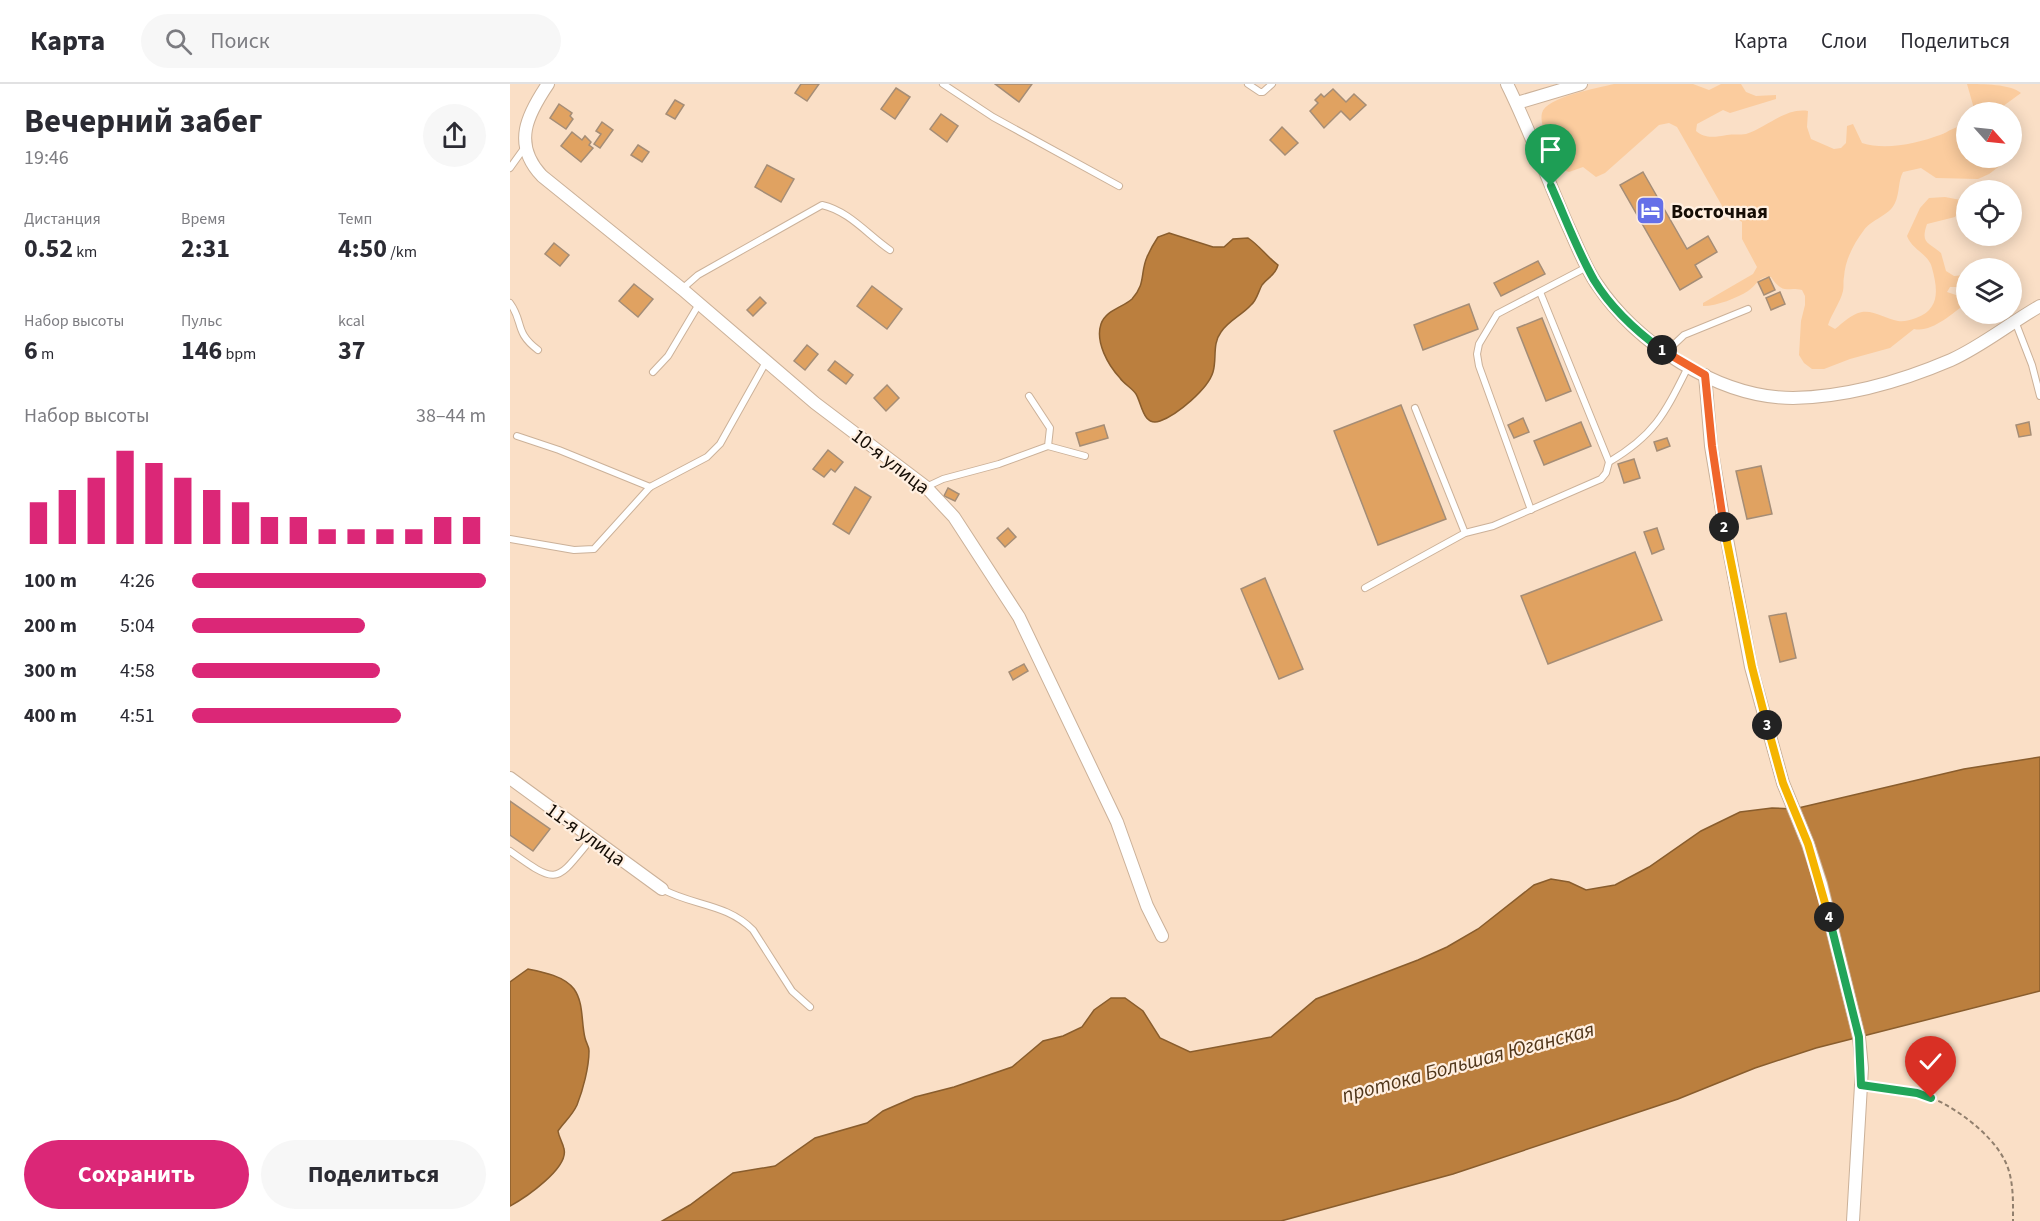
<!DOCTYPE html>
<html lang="ru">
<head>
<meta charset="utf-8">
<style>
  :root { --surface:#fff; --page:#f7f7f7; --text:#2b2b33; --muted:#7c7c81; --line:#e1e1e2; --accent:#db2777 }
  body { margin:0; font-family:"Source Sans 3",sans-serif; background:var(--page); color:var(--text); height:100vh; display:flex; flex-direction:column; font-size:22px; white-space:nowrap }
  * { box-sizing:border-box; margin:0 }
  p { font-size:20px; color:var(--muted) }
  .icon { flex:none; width:33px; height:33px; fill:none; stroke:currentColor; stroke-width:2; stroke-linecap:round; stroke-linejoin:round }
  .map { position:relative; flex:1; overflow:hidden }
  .drawer { display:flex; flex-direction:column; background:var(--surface); width:510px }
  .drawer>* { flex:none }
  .needle { width:39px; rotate:117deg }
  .tools { position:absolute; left:1446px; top:18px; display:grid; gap:12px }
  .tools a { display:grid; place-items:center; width:66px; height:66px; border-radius:50%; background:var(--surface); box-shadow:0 3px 15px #0003; font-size:30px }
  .pin { position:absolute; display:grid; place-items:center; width:51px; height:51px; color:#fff; margin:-62px -26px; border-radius:50% 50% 50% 0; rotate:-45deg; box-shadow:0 0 6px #0007 }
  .pin .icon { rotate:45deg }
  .km { position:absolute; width:30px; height:30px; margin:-15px; border-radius:50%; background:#222; color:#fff; font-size:16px; line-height:30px; text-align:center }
  .round { display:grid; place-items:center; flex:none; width:63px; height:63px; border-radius:32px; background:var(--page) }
  .head { display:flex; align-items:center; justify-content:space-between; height:102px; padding:0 24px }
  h1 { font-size:33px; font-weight:700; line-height:45px }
  .stats { display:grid; grid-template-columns:repeat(3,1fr); gap:9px; height:102px; padding:6px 24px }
  .stats div { display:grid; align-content:center }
  .stats b { font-size:26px; font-weight:700 }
  .stats small { font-size:16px; font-weight:400 }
  .stats p { font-size:16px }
  .chart { height:168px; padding:12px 24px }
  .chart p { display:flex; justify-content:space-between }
  .chart svg { width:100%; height:108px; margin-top:6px; stroke:var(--accent); stroke-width:6 }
  .button { display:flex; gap:12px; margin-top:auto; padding:12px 24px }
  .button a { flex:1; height:69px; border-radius:36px; background:var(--accent); color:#fff; font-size:24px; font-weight:700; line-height:69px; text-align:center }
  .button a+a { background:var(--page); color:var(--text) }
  ul { padding:0 24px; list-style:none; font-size:20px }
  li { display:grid; grid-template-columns:96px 72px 1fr; align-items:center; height:45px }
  li i { height:15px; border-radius:8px; background:var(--accent) }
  header { display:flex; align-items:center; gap:36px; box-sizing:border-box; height:84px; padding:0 30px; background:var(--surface); border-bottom:2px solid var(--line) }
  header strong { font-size:28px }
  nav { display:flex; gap:33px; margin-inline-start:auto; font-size:21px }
  .search { width:420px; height:54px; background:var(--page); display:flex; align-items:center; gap:15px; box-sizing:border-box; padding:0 21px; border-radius:33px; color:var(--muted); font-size:22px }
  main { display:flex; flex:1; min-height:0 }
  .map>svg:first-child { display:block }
  .green { fill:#fbcc9e }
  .water { fill:#bb7f3e; stroke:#895d2d; stroke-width:1.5 }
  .building { fill:#e0a261; stroke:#a58d76; stroke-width:1.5 }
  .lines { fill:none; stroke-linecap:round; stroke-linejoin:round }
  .service-casing { stroke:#cbb199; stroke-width:8 }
  .minor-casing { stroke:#cbb199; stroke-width:14 }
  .path { stroke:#917f6d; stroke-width:2; stroke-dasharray:4.5 3; stroke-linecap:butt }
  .service { stroke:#fff; stroke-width:6 }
  .minor { stroke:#fff; stroke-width:12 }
  .split-1-casing { stroke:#fff; stroke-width:12 }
  .split-2-casing { stroke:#fff; stroke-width:12 }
  .split-3-casing { stroke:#fff; stroke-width:12 }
  .split-4-casing { stroke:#fff; stroke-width:12 }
  .split-5-casing { stroke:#fff; stroke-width:12 }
  .split-1 { stroke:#22a559; stroke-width:8 }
  .split-2 { stroke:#f0652b; stroke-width:8 }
  .split-3 { stroke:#f5b400; stroke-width:8 }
  .split-4 { stroke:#f5b400; stroke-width:8 }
  .split-5 { stroke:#22a559; stroke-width:8 }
  .labels { text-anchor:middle; stroke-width:4.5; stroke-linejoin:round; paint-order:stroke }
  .poi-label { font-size:20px; font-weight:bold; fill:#150d05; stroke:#ffefe0; text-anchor:start }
  .street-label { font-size:20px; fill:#150d05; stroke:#ffefe0 }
  .water-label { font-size:21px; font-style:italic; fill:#50361a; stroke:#ffefe0 }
</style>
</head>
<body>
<header>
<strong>Карта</strong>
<div class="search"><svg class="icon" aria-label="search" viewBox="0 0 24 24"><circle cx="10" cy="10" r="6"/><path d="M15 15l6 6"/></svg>Поиск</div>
<nav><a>Карта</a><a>Слои</a><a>Поделиться</a></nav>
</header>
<main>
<section class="drawer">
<div class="head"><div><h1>Вечерний забег</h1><p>19:46</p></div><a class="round"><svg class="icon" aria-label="share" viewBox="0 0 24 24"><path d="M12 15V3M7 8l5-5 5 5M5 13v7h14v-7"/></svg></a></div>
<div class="stats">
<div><p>Дистанция</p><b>0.52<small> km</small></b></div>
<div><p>Время</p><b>2:31</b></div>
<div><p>Темп</p><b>4:50<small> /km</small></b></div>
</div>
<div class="stats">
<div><p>Набор высоты</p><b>6<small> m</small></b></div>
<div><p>Пульс</p><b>146<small> bpm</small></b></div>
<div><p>kcal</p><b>37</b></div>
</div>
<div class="chart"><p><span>Набор высоты</span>38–44 m</p>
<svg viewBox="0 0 160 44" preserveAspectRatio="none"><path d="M5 44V27M15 44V22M25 44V17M35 44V6M45 44V11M55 44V17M65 44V22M75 44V27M85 44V33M95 44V33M105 44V38M115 44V38M125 44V38M135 44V38M145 44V33M155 44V33"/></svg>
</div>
<ul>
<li><b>100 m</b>4:26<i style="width:100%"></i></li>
<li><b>200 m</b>5:04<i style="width:59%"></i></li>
<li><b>300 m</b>4:58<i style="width:64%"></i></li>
<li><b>400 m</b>4:51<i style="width:71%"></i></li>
</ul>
<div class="button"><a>Сохранить</a><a>Поделиться</a></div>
</section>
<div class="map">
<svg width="1530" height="1137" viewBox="0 0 1530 1137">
  <rect width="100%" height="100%" fill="#fadfc6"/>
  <!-- green -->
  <g class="green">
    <path d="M1104 0H1183L1199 6 1211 0H1231L1236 8 1246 12 1266 11V15L1220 29 1213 26 1187 40 1186 47C1195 55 1205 53 1217 51 1223 50 1230 51 1236 50 1256 44 1276 23 1298 27L1297 43 1301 55 1324 65 1331 64 1336 59 1337 42 1343 40 1352 59C1376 67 1408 59 1430 51 1440 47 1446 41 1456 42V74H1489L1491 81 1479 90 1468 95 1426 94 1411 84 1393 88C1388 97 1390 108 1385 119 1379 132 1362 135 1354 146 1344 159 1335 176 1334 193 1333 197 1334 202 1333 207 1330 219 1322 229 1318 241L1325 245C1333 239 1341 230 1352 228 1364 226 1376 235 1388 237 1394 238 1400 236 1406 234 1430 225 1428 206 1422 184 1419 170 1402 166 1397 152L1410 124 1419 114 1435 113 1456 117V124L1450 125 1445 133 1417 140C1410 160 1419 158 1431 169L1436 187 1444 192 1456 191V203H1440L1437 208 1455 214V220C1442 230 1421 249 1404 245L1380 264 1340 275 1314 285H1302L1294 279 1289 271 1291 237 1295 221V212L1292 206C1276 202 1274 212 1261 193 1250 191 1247 201 1238 207 1227 214 1207 222 1193 222V219L1243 190 1247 183 1232 155V138L1215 127 1167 43 1159 39 1149 41 1095 89 1086 93 1073 83 1059 88 1053 86C1046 75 1041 64 1037 52 1034 46 1030 37 1032 29 1036 13 1088 4 1104 0Z"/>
    <path d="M1457 0C1473 0 1500 0 1511 9L1485 28H1465Z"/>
  </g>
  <!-- water -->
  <g class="water">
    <path d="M659 149 703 163H714L723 155 738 154C750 162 756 172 768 181 765 192 758 193 752 201 748 208 747 216 741 221 732 231 718 237 711 248 702 260 707 275 703 288 698 305 667 331 650 337 633 343 632 320 626 310 622 304 614 300 610 294 598 281 585 258 591 240 596 226 612 224 622 215 636 200 630 189 637 173 640 166 644 159 648 153Z"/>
    <path d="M1530 673V907L1306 964 1245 984 1168 1015 943 1090 771 1137H152L180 1121 223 1089 265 1082 305 1054 357 1039 373 1027 405 1013 444 1003 502 983 533 957 553 952 572 943 584 926 601 914H615L633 927 650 954 680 968 761 953 806 915 908 876 937 863 968 845 1024 801 1041 795 1059 798 1076 806 1105 801 1139 783 1191 747 1230 728 1262 724 1284 725 1454 685Z"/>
    <path d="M18 885C33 888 54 892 64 905 74 919 71 938 75 954 76 959 79 962 79 967 79 983 73 1006 67 1021 62 1032 54 1038 48 1047 49 1054 53 1059 54 1065 59 1084 15 1114 0 1122V898Z"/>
  </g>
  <!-- building -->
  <g class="building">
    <path d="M291 0H309L297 17 285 9Z"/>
    <path d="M485 0H522L509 18Z"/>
    <path d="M386 4 400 13 385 35 371 25Z"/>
    <path d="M823 5 836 18 844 10 856 21 840 36 831 27 814 44 800 27 808 19 805 16 811 10 814 13Z"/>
    <path d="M165 16 174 21 165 35 156 30Z"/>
    <path d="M49 20 62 29 60 32 63 35 56 45 40 34Z"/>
    <path d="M431 30 448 42 437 58 420 45Z"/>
    <path d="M92 38 103 46 90 64 84 60 91 50 86 47Z"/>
    <path d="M772 43 788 59 775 71 760 56Z"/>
    <path d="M62 48 72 56 75 52 81 58 79 61 83 64 71 78 51 62Z"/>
    <path d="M128 61 139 68 132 78 121 71Z"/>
    <path d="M257 81 284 95 271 118 245 103Z"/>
    <path d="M1133 88 1177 165 1198 152 1207 168 1185 181 1192 193 1170 206 1110 101Z"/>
    <path d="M44 159 59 171 50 182 35 170Z"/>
    <path d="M1028 177 1035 190 991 212 984 199Z"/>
    <path d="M1259 193 1265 206 1254 211 1248 198Z"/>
    <path d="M124 200 143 215 128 233 109 217Z"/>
    <path d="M362 202 392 225 377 245 347 222Z"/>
    <path d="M1270 208 1275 220 1261 226 1256 214Z"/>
    <path d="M250 213 256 219 243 232 237 226Z"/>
    <path d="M959 220 968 245 913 266 904 241Z"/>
    <path d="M1032 234 1061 307 1036 317 1007 244Z"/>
    <path d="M297 261 308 270 295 286 284 277Z"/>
    <path d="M325 277 343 291 336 300 318 286Z"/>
    <path d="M377 301 389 314 376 327 364 314Z"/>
    <path d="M891 321 936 435 868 461 824 347Z"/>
    <path d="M1013 334 1019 348 1004 354 998 341Z"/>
    <path d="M1071 338 1081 362 1034 381 1024 357Z"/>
    <path d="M1519 338 1521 351 1509 353 1506 341Z"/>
    <path d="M594 341 598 354 570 362 566 349Z"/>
    <path d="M1157 354 1160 362 1147 367 1144 358Z"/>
    <path d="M318 366 333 378 325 388 321 385 314 393 303 385Z"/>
    <path d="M1124 375 1130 394 1114 399 1108 380Z"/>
    <path d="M1251 382 1262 430 1237 435 1226 387Z"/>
    <path d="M345 403 361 413 339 450 323 440Z"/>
    <path d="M438 404 449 410 445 417 434 412Z"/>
    <path d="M498 444 506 453 495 463 487 454Z"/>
    <path d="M1147 444 1154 465 1142 470 1134 448Z"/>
    <path d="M1125 468 1152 536 1038 580 1011 512Z"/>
    <path d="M755 494 793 585 769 595 731 505Z"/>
    <path d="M1276 529 1286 574 1270 578 1259 532Z"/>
    <path d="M514 580 518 587 503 596 499 588Z"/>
    <path d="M0 717 40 745 23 767 0 751Z"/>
  </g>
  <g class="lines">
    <defs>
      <g id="service">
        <path d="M433 0 483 33 609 102"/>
        <path d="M738 0 750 8H753L762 0"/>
        <path d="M0 84 15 63"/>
        <path d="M172 205 188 191 312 121C339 127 358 151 380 166"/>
        <path d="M1030 208 1099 378"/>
        <path d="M0 219C14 238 4 248 28 266"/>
        <path d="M1505 237 1522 281 1530 312"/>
        <path d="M1155 269 1174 251 1238 225"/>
        <path d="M143 288 158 272 189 220"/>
        <path d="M905 324 955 449"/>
        <path d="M7 352 49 366 140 403"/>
        <path d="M538 362 575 372"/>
        <path d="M416 403 433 395 489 380 538 362 540 344 519 312"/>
        <path d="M1021 426 969 282 967 270 969 260 987 230 1077 183"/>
        <path d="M0 455 64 466 84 465 140 403 197 373 210 360 256 278"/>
        <path d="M855 504 955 449 983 442 1091 395 1096 389 1099 378C1145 351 1155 329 1178 283"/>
        <path d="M0 767C49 802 45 799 82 754"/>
        <path d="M152 805C183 822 216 819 243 846L282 907 300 923"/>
      </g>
      <g id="minor">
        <path d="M38 0C17 31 2 60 32 92L172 205 305 319 416 403 444 433 509 533 607 738 637 822 652 852"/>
        <path d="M997 0C1020 46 1037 95 1058 142 1067 161 1074 181 1086 199 1126 259 1208 314 1283 314 1336 313 1392 297 1441 276 1472 262 1500 239 1530 222"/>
        <path d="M1007 19 1071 0"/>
        <path d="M1195 291 1201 362 1214 439 1241 583 1273 699 1298 760 1311 800 1349 953 1352 984 1343 1137"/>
        <path d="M0 694 152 805"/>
      </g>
    </defs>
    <!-- service casing -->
    <use href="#service" class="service-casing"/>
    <!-- minor casing -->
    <use href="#minor" class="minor-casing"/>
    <!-- path -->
    <path class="path" d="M1363 1002C1378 1005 1394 1005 1409 1009 1439 1018 1481 1048 1495 1077 1504 1095 1503 1118 1503 1137"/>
    <!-- service -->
    <use href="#service" class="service"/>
    <!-- minor -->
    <use href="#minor" class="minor"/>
  </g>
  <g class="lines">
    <defs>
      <path id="split-1" d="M1041 102C1055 133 1067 166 1084 196 1101 224 1126 247 1152 266"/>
      <path id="split-2" d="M1152 266 1195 291 1202 362 1214 443"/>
      <path id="split-3" d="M1214 443 1242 583 1257 641"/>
      <path id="split-4" d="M1257 641 1273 699 1298 760 1319 833"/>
      <path id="split-5" d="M1319 833 1349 953 1351 1001 1407 1009 1421 1014"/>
    </defs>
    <!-- split-1 casing -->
    <use href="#split-1" class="split-1-casing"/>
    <!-- split-2 casing -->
    <use href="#split-2" class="split-2-casing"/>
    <!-- split-3 casing -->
    <use href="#split-3" class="split-3-casing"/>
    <!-- split-4 casing -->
    <use href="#split-4" class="split-4-casing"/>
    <!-- split-5 casing -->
    <use href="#split-5" class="split-5-casing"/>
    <!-- split-1 -->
    <use href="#split-1" class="split-1"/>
    <!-- split-2 -->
    <use href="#split-2" class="split-2"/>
    <!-- split-3 -->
    <use href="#split-3" class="split-3"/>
    <!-- split-4 -->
    <use href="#split-4" class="split-4"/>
    <!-- split-5 -->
    <use href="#split-5" class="split-5"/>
  </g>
  <!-- icons -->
  <defs>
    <symbol id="hotel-square" viewBox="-11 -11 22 22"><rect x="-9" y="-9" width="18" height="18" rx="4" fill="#656fe8" stroke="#ffefe0"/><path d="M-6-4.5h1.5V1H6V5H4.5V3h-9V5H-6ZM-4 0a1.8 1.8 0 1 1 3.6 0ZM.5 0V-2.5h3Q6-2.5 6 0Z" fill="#fff"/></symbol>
  </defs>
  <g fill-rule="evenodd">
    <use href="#hotel-square" x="1124" y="110" width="33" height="33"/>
  </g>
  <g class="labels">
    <!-- poi labels -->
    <g class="poi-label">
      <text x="1161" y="134">Восточная</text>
    </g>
    <!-- street labels -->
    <g class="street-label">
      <text transform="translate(381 377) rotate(38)" y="7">10-я улица</text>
      <text transform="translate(76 750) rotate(36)" y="7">11-я улица</text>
    </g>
    <!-- water labels -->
    <g class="water-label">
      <text transform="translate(958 978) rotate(-15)" y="7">протока Большая Юганская</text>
    </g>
  </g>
</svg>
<div class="tools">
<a><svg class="needle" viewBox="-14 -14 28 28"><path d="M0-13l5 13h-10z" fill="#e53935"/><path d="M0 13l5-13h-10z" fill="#7c7c81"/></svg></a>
<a><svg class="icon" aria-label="locate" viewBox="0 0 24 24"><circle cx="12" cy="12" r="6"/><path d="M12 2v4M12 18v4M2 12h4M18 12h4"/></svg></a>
<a><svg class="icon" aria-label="layers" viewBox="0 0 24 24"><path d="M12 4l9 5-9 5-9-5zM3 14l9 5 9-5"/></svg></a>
</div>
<div class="pin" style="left:1041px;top:102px;background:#1e9e55"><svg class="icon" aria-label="arrive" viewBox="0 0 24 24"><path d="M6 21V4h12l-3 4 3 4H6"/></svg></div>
<div class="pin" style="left:1421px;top:1014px;background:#d93025"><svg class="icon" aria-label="check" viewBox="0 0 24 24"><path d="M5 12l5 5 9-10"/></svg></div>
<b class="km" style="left:1152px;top:266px">1</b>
<b class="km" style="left:1214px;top:443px">2</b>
<b class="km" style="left:1257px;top:641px">3</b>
<b class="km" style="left:1319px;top:833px">4</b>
</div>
</main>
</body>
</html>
